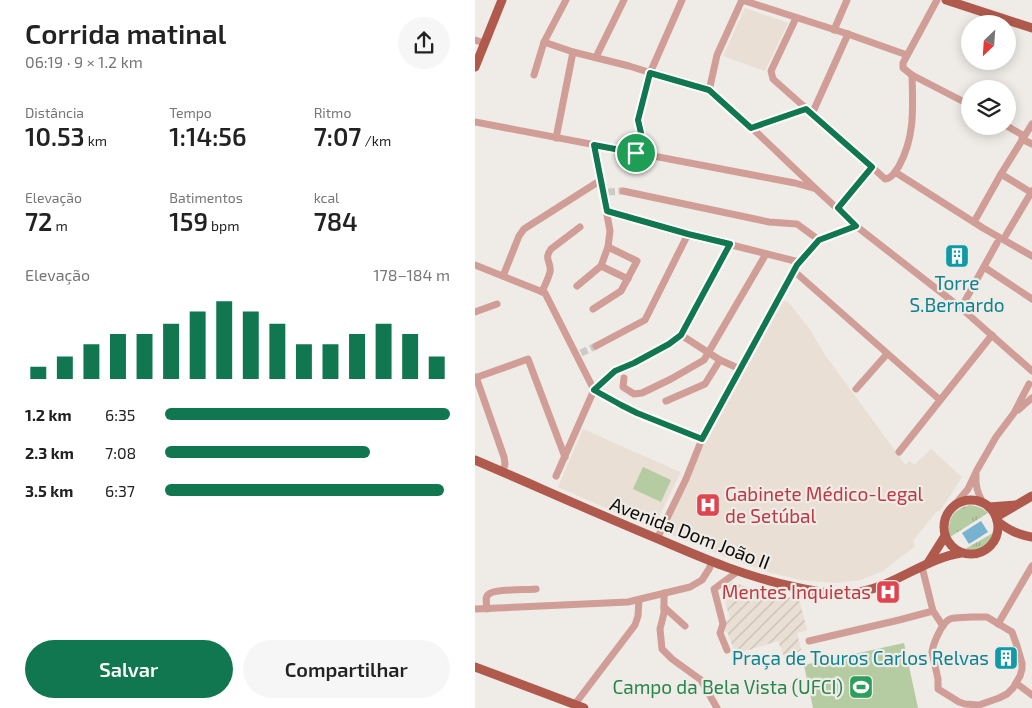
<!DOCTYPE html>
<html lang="pt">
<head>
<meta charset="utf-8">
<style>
  :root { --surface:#fff; --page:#f6f6f6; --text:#222; --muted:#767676; --accent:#107750 }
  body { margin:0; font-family:"Exo 2",sans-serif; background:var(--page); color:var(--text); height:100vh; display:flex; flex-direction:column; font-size:19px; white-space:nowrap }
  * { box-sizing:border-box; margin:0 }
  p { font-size:16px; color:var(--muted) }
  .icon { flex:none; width:28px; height:28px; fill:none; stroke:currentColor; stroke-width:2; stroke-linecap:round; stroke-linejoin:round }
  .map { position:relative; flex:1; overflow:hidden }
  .panel { display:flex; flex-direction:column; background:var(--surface); width:475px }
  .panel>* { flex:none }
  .needle { width:32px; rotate:205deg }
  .fabs { position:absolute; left:486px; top:15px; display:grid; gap:10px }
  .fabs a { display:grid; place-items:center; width:55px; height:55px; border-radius:50%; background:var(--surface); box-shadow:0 2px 12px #0003; font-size:25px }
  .pin { position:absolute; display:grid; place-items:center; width:42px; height:42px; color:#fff; margin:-21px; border:2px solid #fff; border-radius:50%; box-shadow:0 1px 5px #0007 }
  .round { display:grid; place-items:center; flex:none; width:52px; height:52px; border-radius:26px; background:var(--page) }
  .headline { display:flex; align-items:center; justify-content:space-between; height:85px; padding:0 25px }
  h1 { font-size:28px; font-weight:600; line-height:38px }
  .metrics { display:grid; grid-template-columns:repeat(3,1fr); gap:8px; height:85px; padding:5px 25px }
  .metrics div { display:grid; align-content:center }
  .metrics b { font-size:25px; font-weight:600 }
  .metrics small { font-size:14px; font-weight:400 }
  .metrics p { font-size:14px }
  .chart { height:140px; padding:10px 25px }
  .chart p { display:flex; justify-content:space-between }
  .chart svg { width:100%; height:90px; margin-top:5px; stroke:var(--accent); stroke-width:6 }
  .cta { display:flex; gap:10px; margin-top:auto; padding:10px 25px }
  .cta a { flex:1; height:58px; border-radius:30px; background:var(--accent); color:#fff; font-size:20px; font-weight:600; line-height:58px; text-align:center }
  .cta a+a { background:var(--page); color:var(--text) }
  ul { padding:0 25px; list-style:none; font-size:16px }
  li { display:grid; grid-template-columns:80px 60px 1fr; align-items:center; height:38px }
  li i { height:12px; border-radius:6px; background:var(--accent) }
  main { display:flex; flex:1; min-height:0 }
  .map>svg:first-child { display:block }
  .built { fill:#e9dfd4 }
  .industrial { fill:url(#industrial-furrows) }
  .grass { fill:url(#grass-tufts) }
  .garden { fill:#b5cca2 }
  .water { fill:#77b3d1 }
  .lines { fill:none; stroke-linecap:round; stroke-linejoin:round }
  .minor-tunnel { stroke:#cdcac5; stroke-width:7; stroke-dasharray:7 3.5; stroke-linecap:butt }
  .minor { stroke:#d09e96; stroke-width:7 }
  .major { stroke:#b05a4e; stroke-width:9 }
  .route-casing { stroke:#fff; stroke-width:10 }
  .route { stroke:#107750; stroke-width:6 }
  .labels { text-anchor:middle; stroke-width:4.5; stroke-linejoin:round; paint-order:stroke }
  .culture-label { font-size:19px; fill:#0d838f; stroke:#efebe6 }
  .health-label { font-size:19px; fill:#be3a42; stroke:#efebe6; text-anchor:start }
  .street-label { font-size:19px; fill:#0d0c0a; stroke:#efebe6 }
  .leisure-label { font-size:19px; fill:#27864d; stroke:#efebe6; text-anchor:end }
</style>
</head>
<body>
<main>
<section class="panel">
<div class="headline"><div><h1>Corrida matinal</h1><p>06:19 · 9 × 1.2 km</p></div><a class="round"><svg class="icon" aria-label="share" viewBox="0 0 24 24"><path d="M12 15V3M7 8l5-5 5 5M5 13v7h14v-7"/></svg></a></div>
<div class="metrics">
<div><p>Distância</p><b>10.53<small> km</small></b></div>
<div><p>Tempo</p><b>1:14:56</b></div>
<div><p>Ritmo</p><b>7:07<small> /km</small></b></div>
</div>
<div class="metrics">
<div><p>Elevação</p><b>72<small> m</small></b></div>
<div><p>Batimentos</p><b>159<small> bpm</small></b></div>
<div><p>kcal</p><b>784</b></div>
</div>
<div class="chart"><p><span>Elevação</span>178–184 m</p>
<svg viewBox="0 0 160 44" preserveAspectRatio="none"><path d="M5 44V38M15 44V33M25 44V27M35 44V22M45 44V22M55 44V17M65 44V11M75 44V6M85 44V11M95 44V17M105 44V27M115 44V27M125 44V22M135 44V17M145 44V22M155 44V33"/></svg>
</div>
<ul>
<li><b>1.2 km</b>6:35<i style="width:100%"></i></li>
<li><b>2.3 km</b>7:08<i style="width:72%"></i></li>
<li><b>3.5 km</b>6:37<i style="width:98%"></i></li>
</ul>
<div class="cta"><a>Salvar</a><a>Compartilhar</a></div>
</section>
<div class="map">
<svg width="557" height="708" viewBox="0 0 557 708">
  <defs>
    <pattern id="industrial-furrows" width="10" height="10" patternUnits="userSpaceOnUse" patternTransform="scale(1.25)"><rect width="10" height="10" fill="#e9dfd4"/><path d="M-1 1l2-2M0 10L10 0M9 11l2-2" fill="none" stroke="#c7beb5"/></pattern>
    <pattern id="grass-tufts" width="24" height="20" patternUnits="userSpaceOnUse" patternTransform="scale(1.25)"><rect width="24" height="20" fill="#b5cca2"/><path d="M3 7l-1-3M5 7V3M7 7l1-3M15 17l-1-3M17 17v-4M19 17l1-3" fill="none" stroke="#9aae8a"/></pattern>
  </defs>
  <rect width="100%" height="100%" fill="#efebe6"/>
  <!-- built -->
  <g class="built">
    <path d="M270 8 313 23 290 71 248 56Z"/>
    <path d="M308 300 314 303 334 328 350 355 424 456 430 465 435 461 439 465 456 449 487 477 466 510 461 512 438 541 440 546 408 571 385 580 361 583 326 580 296 573 258 560 197 535 194 523 227 448Z"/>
    <path d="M108 429 205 472V474L178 529 83 487Z"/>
  </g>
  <!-- industrial -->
  <path class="industrial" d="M257 582 285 591 324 599 332 630 322 633 326 650 310 659 303 641 261 654 252 632H250L251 621 255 618 246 590Z"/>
  <!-- grass -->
  <g class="grass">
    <path d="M495 505C502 506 508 508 513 513L475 537C471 520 478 509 495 505Z"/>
    <path d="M518 533C515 546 503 552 490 549Z"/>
  </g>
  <!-- garden -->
  <g class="garden">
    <path d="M168 467 196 480 186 502 158 489Z"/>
    <path d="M429 643 443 708H338L329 665Z"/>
  </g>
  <!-- water -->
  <path class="water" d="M506 521 513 532 494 544 487 533Z"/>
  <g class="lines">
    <!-- minor-tunnel -->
    <g class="minor-tunnel">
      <path d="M133 192 148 191"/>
      <path d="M106 353 121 346"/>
    </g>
    <!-- minor -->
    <g class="minor">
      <path d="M267 0 373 34 432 55"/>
      <path d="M462 0 428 63V68L437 75 495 105"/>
      <path d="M321 18 296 71 298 79 397 167 363 208"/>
      <path d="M359 30 372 0"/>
      <path d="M0 40 10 43"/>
      <path d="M69 42 98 52 154 66 234 91 277 128 341 189 381 226 486 308 557 371"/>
      <path d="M121 57 149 0"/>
      <path d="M59 75 69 42 91 0"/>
      <path d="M234 91 242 55 267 0"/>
      <path d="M337 114 373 34"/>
      <path d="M0 122 320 183 338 188"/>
      <path d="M532 126 549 136"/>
      <path d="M277 128 331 109"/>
      <path d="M81 138 98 52"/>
      <path d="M547 139 557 144"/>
      <path d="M161 153 166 133 163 121 175 73 207 0"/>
      <path d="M397 167 410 179C417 178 420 172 424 166 440 137 438 108 437 75"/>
      <path d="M420 172 508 228 557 256"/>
      <path d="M526 174 557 193"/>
      <path d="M148 191 294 222 322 224 344 240"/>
      <path d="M132 211 213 234 324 262"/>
      <path d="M499 222 526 174 557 124"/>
      <path d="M531 235 557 191"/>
      <path d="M0 265 70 293 119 390"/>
      <path d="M126 266 153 279"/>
      <path d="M509 267 557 299"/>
      <path d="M319 271 465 400"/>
      <path d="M28 276 44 236 49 229 126 180"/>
      <path d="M102 286 126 266 133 247 135 231 119 145"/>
      <path d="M67 292C70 285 73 279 75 272 77 262 68 260 76 249L105 227"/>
      <path d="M486 308 522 243"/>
      <path d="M118 309 146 291 162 261 133 247"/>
      <path d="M0 312 22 304"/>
      <path d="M206 335 255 244"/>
      <path d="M121 346 170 320 213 234"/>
      <path d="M1 377 29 457 30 464 28 472"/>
      <path d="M0 378 53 359 90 457"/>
      <path d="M149 378 148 387 159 394 167 393 196 379 229 360 291 254"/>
      <path d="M381 389 412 354"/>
      <path d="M119 390 146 405 162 413 227 439"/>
      <path d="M191 401 230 384 245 360"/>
      <path d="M543 410 557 398"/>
      <path d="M424 452 517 335"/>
      <path d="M501 475C500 486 503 493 508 503"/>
      <path d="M81 476 119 390 140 371 159 363 194 344 206 335 245 360 265 369"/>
      <path d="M478 507 493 489 502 470 521 437 539 413 554 384"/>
      <path d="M182 539 211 479 227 439 322 265 344 240 381 226"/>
      <path d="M447 567 458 611 468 626"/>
      <path d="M189 593V613L185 629 187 649 197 659 226 680 242 708"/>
      <path d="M189 607 210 626"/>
      <path d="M0 609 153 602 215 587 227 580 234 569 237 562"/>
      <path d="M12 609C12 604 9 597 14 594 19 589 52 590 61 589"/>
      <path d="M496 617H512L537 632 542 646 547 663V669L545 676 538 688 532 694 524 698 504 705 490 704 484 702 463 689V679L457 652C458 644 467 622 475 619 481 617 489 618 496 617Z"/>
      <path d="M523 624 557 566"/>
      <path d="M334 641 424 620 458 611"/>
      <path d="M252 650 245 633 248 624 239 589 262 572"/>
      <path d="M541 683 557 695"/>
      <path d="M100 704 160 625 163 616 164 600"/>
    </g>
    <!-- major -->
    <g class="major">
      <path d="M471 0 557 28"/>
      <path d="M0 67 27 0"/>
      <path d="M0 460C63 487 125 515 188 541 232 560 272 577 320 587 339 591 357 595 376 593 416 590 447 559 486 553"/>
      <circle cx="496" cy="527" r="27"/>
      <path d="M514 507 541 505"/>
      <path d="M521 517 557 496"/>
      <path d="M522 521C535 531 542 534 557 537"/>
      <path d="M453 563 470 536"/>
      <path d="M0 667 109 708"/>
    </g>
  </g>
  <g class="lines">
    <defs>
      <path id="route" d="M175 73 234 90 276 128 331 109 397 167 363 208 381 226 344 240 322 265 227 439 162 413 146 405 119 390 140 371 159 363 194 344 206 335 255 244 213 234 132 211 119 145 161 153 166 133 163 120Z"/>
    </defs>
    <!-- route casing -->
    <use href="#route" class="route-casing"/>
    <!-- route -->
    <use href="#route" class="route"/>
  </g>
  <!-- icons -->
  <defs>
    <symbol id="building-square" viewBox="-11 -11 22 22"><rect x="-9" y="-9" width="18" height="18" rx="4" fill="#0f9aa8" stroke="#efebe6"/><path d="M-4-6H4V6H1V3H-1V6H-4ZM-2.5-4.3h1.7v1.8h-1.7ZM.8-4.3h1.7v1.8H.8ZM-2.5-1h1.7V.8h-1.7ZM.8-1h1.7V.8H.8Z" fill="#fff"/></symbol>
    <symbol id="hospital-square" viewBox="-11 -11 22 22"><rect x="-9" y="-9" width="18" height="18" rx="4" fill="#e0444e" stroke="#efebe6"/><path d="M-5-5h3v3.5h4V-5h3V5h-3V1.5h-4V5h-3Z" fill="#fff"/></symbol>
    <symbol id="stadium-square" viewBox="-11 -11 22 22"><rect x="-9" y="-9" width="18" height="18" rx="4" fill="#2e9e5b" stroke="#efebe6"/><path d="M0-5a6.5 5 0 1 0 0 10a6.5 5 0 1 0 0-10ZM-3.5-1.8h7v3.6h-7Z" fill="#fff"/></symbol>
  </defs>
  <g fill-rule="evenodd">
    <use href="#building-square" x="468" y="242" width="28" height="28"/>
    <use href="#hospital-square" x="219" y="491" width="28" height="28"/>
    <use href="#hospital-square" x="399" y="578" width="28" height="28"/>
    <use href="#building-square" x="517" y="644" width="28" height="28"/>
    <use href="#stadium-square" x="372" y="673" width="28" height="28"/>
  </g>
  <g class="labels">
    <!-- culture labels -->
    <g class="culture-label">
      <text x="482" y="290">Torre<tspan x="482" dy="22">S.Bernardo</tspan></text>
      <text x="514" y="665" text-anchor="end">Praça de Touros Carlos Relvas</text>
    </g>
    <!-- health labels -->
    <g class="health-label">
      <text x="250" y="501">Gabinete Médico-Legal<tspan x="250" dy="22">de Setúbal</tspan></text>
      <text x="396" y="599" text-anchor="end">Mentes Inquietas</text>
    </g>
    <!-- street labels -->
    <g class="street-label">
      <text transform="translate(215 533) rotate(21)" y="7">Avenida Dom João II</text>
    </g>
    <!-- leisure labels -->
    <g class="leisure-label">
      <text x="368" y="694">Campo da Bela Vista (UFCI)</text>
    </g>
  </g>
</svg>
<div class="fabs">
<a><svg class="needle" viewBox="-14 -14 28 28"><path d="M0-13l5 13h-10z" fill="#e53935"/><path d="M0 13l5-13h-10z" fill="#767676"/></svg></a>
<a><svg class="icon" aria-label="layers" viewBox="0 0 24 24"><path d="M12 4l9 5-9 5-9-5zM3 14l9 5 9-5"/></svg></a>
</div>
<div class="pin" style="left:161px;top:153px;background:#1e9e55"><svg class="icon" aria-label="arrive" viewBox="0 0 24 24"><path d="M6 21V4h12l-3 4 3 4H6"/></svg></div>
</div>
</main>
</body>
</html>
